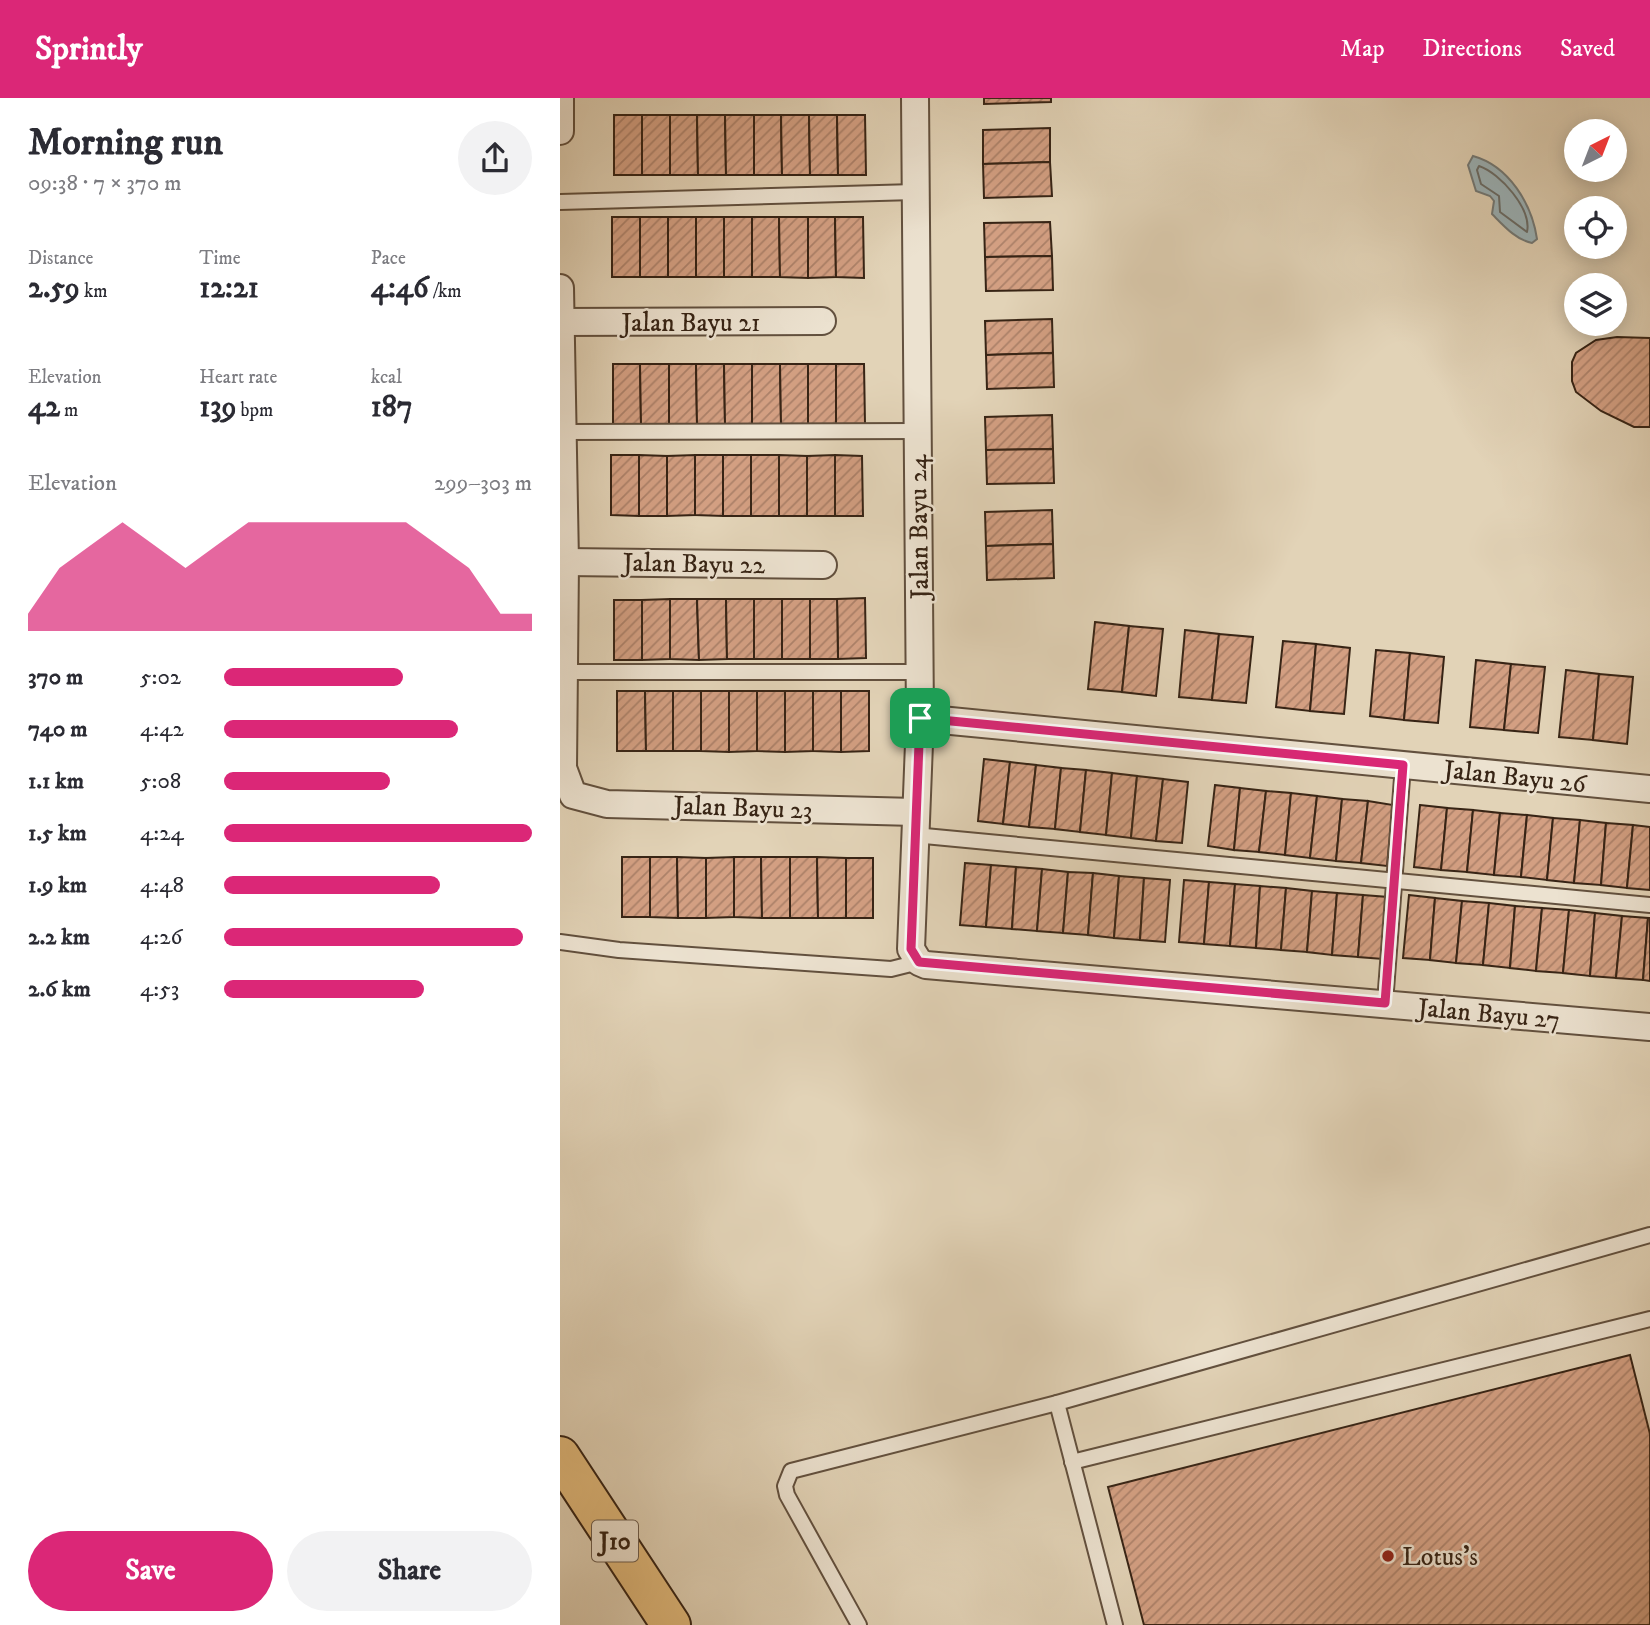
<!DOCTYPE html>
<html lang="en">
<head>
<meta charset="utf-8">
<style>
  :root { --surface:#fff; --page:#f2f2f3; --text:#2b2b33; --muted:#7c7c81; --accent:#db2777 }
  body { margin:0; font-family:"IM FELL DW Pica",serif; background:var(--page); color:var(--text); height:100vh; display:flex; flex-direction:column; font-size:26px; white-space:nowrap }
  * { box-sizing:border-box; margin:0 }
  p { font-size:23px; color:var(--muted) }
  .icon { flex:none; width:38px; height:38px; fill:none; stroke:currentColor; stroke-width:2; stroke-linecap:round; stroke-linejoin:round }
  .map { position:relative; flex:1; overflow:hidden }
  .side { display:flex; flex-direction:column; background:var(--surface); width:560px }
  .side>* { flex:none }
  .needle { width:46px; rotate:42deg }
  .fabs { position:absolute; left:1004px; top:21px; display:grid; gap:14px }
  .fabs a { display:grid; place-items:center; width:63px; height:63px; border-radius:50%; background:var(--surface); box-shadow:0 4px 18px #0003; font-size:35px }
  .pin { position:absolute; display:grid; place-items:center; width:60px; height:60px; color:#fff; margin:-30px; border-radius:14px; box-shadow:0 4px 10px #0006 }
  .round { display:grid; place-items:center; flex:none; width:74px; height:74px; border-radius:37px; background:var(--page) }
  .headline { display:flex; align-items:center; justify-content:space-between; height:119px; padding:0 28px }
  h1 { font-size:38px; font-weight:800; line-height:52px }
  .figures { display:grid; grid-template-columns:repeat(3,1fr); gap:10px; height:119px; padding:7px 28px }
  .figures div { display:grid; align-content:center }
  .figures b { font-size:30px; font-weight:800 }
  .figures small { font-size:19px; font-weight:400 }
  .figures p { font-size:19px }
  .chart { height:196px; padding:14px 28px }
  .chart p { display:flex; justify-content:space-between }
  .chart svg { width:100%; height:126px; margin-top:7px; fill:var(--accent); opacity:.7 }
  .primary-button { display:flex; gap:14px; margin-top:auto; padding:14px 28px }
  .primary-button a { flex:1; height:80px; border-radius:42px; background:var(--accent); color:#fff; font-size:28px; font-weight:800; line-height:80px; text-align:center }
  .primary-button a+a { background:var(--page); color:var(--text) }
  ul { padding:0 28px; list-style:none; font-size:23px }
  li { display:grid; grid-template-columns:112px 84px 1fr; align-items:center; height:52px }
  li i { height:18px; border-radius:9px; background:var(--accent) }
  header { display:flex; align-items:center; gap:42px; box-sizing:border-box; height:98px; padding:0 35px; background:var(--accent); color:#fff }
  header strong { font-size:33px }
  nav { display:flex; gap:38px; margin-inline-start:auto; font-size:24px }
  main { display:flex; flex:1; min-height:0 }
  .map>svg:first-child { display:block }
  .water { fill:#9bb4ba; stroke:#737a78; stroke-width:2 }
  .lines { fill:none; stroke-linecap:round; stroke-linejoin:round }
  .shore { stroke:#696c68; stroke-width:2 }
  .building { fill:url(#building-hatch); stroke:#372415; stroke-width:2 }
  .service-casing { stroke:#62503e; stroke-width:18 }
  .minor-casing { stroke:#62503e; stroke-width:30 }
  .primary-casing { stroke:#372415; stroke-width:42 }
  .service { stroke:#ece2d0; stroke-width:14 }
  .minor { stroke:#ece2d0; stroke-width:26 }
  .primary { stroke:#e1ba7c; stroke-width:38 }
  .route-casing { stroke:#fff; stroke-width:14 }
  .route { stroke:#db2777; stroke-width:9 }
  .poi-dot { fill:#8f2418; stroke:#ece2d0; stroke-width:2.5 }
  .labels { text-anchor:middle; stroke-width:5; stroke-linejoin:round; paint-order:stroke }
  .shield { fill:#ece2d0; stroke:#6d5d4d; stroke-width:2 }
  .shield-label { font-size:24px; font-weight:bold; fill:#372415 }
  .street-label { font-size:26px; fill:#372415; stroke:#ece2d0 }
  .poi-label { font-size:26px; fill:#372415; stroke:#ece2d0; text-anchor:start }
</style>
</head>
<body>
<header>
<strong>Sprintly</strong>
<nav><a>Map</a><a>Directions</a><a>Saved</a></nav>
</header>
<main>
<section class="side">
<div class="headline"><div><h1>Morning run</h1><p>09:38 · 7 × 370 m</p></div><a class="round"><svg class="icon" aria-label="share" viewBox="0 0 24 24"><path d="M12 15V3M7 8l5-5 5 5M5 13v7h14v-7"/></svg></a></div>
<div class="figures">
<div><p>Distance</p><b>2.59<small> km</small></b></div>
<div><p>Time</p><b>12:21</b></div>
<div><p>Pace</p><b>4:46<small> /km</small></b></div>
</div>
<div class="figures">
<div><p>Elevation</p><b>42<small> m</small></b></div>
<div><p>Heart rate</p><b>139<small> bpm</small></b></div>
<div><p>kcal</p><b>187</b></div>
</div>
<div class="chart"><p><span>Elevation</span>299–303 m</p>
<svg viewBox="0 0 160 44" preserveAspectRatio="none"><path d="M0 44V38L10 22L20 14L30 6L40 14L50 22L60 14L70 6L80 6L90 6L100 6L110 6L120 6L130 14L140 22L150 38L160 38V44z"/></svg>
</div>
<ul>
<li><b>370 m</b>5:02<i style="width:58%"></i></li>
<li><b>740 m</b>4:42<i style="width:76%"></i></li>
<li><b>1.1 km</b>5:08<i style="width:54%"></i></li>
<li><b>1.5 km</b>4:24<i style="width:100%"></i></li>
<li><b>1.9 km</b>4:48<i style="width:70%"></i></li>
<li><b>2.2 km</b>4:26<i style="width:97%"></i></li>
<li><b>2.6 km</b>4:53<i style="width:65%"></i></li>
</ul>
<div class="primary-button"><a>Save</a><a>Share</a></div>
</section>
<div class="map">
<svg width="1090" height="1527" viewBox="0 0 1090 1527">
  <defs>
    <pattern id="building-hatch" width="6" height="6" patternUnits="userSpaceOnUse" patternTransform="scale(1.75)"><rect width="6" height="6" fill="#d39f82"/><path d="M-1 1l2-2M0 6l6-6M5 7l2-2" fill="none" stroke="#ac8169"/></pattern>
  </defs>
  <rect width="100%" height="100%" fill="#e2d3b7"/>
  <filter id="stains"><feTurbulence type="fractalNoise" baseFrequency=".00286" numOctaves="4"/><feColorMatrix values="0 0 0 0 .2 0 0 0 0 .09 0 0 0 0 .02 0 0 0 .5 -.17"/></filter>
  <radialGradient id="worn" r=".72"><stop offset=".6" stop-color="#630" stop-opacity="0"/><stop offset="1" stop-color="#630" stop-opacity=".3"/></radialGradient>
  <!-- water -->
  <path class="water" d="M913 58C949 68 972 106 977 141L972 145C956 142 943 127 932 116L934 103 930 98 916 93 908 67Z"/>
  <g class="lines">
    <!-- shore -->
    <path class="shore" d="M919 68C940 75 972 111 967 134L940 114 939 98 921 86 917 72Z"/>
  </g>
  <!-- building -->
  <g class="building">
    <path d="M424 0H491V4L424 6Z"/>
    <rect x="54" y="17" width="28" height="60"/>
    <rect x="82" y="17" width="28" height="60"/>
    <path d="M110 17H137L138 77H110Z"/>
    <path d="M137 17H165L166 77H138Z"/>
    <path d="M165 17H194V77H166Z"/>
    <path d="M194 17H221L222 77H194Z"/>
    <path d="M221 17H249L250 77H222Z"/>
    <path d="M249 17H277L278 77H250Z"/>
    <path d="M277 17H305L306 77H278Z"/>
    <path d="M490 30V64L423 66V32Z"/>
    <path d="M490 64 492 98 424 100 423 66Z"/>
    <rect x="52" y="119" width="28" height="60"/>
    <rect x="80" y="119" width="28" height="60"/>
    <rect x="108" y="119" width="28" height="60"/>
    <rect x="136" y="119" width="28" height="60"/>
    <rect x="164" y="119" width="28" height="60"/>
    <path d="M192 119H219L220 179H192Z"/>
    <path d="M219 119H248V180L220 179Z"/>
    <path d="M248 119H275L276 179 248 180Z"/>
    <path d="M275 119H303L304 180 276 179Z"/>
    <path d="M490 124 492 158 425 159 424 125Z"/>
    <path d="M492 158 493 192 426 193 425 159Z"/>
    <path d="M492 221 493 255 426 257 425 223Z"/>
    <path d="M1057 239 1090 240V329H1074L1041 313 1016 294 1012 283V264L1016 255 1036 242Z"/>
    <path d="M493 255 494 289 427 291 426 257Z"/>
    <path d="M53 266H80L81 326H53Z"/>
    <path d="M80 266H109V326H81Z"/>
    <path d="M109 266H136L137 326H109Z"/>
    <path d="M136 266H164L165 326H137Z"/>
    <path d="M164 266H192V326H165Z"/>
    <path d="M192 266H220L221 326H192Z"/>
    <path d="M220 266H248V326H221Z"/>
    <rect x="248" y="266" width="28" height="60"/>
    <path d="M276 266H304L305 326H276Z"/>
    <path d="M492 317 493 351 426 352 425 319Z"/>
    <path d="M493 351 494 385 427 386 426 352Z"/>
    <path d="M51 357H79V418L51 417Z"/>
    <path d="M79 357 107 358V418H79Z"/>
    <path d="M135 357V417L107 418V358Z"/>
    <path d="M135 357H163V418L135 417Z"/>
    <rect x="163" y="357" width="28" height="61"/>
    <rect x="191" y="357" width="28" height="61"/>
    <path d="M219 357 247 358V418H219Z"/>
    <path d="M275 357 302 358 303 418H275Z"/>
    <path d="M275 357V418H247V358Z"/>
    <path d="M492 412 493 446 426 448 425 414Z"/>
    <path d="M493 446 494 480 427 482 426 448Z"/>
    <path d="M305 500 306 560 278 561 277 501Z"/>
    <path d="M110 501V561L82 562V502Z"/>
    <path d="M110 501H137L139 562 110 561Z"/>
    <path d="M137 501H166L167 561 139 562Z"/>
    <path d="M166 501H194V561H167Z"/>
    <rect x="194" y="501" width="28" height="60"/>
    <rect x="222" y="501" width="28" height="60"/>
    <path d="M250 501H277L278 561H250Z"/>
    <rect x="54" y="502" width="28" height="60"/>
    <path d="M535 524 569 528 562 594 528 591Z"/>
    <path d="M569 528 603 531 596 598 562 594Z"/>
    <path d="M625 532 659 536 652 602 619 599Z"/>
    <path d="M659 536 693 539 686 605 652 602Z"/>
    <path d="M723 543 756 546 750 613 716 609Z"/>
    <path d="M756 546 790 550 784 616 750 613Z"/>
    <path d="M816 552 850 555 844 622 810 618Z"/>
    <path d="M850 555 884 559 878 625 844 622Z"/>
    <path d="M916 562 951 566 944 632 910 629Z"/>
    <path d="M951 566 985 569 978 635 944 632Z"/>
    <path d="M1006 572 1039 576 1033 642 999 639Z"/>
    <path d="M1039 576 1073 579 1067 646 1033 642Z"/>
    <path d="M57 593H85L86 653H57Z"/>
    <path d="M85 593H113V653H86Z"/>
    <rect x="113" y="593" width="28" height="60"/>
    <path d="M141 593H169V654L141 653Z"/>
    <path d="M169 593H197V653L169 654Z"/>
    <path d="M197 593H225V654L197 653Z"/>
    <path d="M225 593H253V653L225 654Z"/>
    <path d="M253 593H281V654L253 653Z"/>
    <path d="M281 593H309V653L281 654Z"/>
    <path d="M424 661 450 664 443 726 418 723Z"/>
    <path d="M450 664 476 667 469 729 443 726Z"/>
    <path d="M476 667 501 670 495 731 469 729Z"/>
    <path d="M501 670 526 672 520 734 495 731Z"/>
    <path d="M526 672 552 675 546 737 520 734Z"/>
    <path d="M552 675 577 678 571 740 546 737Z"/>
    <path d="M577 678 603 681 596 743 571 740Z"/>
    <path d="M603 681 628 684 622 745 596 743Z"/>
    <path d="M655 687 680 690 674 752 648 748Z"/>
    <path d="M680 690 706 693 699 754 674 752Z"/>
    <path d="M706 693 731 695 725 757 699 754Z"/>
    <path d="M731 695 757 698 750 760 725 757Z"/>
    <path d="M757 698 782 701 776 763 750 760Z"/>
    <path d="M782 701 808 703 801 765 776 763Z"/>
    <path d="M808 703 833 707 827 768 801 765Z"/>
    <path d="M860 707 887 710 881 772 854 769Z"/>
    <path d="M887 710 913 712 907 774 881 772Z"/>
    <path d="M913 712 940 715 934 777 907 774Z"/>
    <path d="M940 715 967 717 961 779 934 777Z"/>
    <path d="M967 717 993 720 987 782 961 779Z"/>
    <path d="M993 720 1020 722 1014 785 987 782Z"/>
    <path d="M1020 722 1046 725 1041 787 1014 785Z"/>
    <path d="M1046 725 1073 727 1067 790 1041 787Z"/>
    <path d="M1073 727 1090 729V792L1067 790Z"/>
    <rect x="62" y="759" width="28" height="60"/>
    <path d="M90 759H117L118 820 90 819Z"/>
    <path d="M117 759 146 760V820H118Z"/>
    <path d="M174 759H201L202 820 174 819Z"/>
    <path d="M174 759V819L146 820V760Z"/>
    <path d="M201 759H230V820H202Z"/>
    <path d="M230 759H257L258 820H230Z"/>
    <path d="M257 759 286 760V820H258Z"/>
    <rect x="286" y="760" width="27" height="60"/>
    <path d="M405 765 431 767 426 829 400 827Z"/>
    <path d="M431 767 456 769 452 831 426 829Z"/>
    <path d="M456 769 482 771 477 833 452 831Z"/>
    <path d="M482 771 508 774 503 835 477 833Z"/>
    <path d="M508 774 533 775 528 837 503 835Z"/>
    <path d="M533 775 559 778 554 840 528 837Z"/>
    <path d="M559 778 584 780 580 842 554 840Z"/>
    <path d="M584 780 610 782 605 844 580 842Z"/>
    <path d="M624 782 649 784 644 846 619 844Z"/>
    <path d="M649 784 675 786 670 848 644 846Z"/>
    <path d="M675 786 700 788 696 850 670 848Z"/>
    <path d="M700 788 726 790 721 852 696 850Z"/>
    <path d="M726 790 752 793 747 854 721 852Z"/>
    <path d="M752 793 777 795 772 857 747 854Z"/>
    <path d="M777 795 803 797 798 859 772 857Z"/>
    <path d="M803 797 828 799 823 861 798 859Z"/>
    <path d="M849 797 875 800 870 862 843 860Z"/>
    <path d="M875 800 902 803 896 865 870 862Z"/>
    <path d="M902 803 929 805 923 867 896 865Z"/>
    <path d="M929 805 955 808 950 870 923 867Z"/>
    <path d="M955 808 982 810 976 873 950 870Z"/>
    <path d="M982 810 1009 812 1003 875 976 873Z"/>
    <path d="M1009 812 1035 815 1030 878 1003 875Z"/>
    <path d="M1035 815 1062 818 1056 880 1030 878Z"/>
    <path d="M1062 818 1088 820 1083 882 1056 880Z"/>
    <path d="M1088 820H1090V883L1083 882Z"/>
    <path d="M1070 1257 1090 1336V1527H584L548 1389Z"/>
  </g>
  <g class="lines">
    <defs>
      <g id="service">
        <path d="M0 104 355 94"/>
        <path d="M2 334 357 333"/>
        <path d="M4 574H359"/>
        <path d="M354 737 1090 807"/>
        <path d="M0 844 59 852 331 871 359 864"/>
        <path d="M825 905 843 667"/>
        <path d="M512 1364 1090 1221"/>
        <path d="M299 1527 227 1397 225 1388 231 1373 497 1305"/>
        <path d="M555 1527 497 1305 1090 1137"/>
      </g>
      <g id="minor">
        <path d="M355 0 360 620 351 851 359 864 366 867 1090 929"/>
        <path d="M0 33V0"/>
        <path d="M0 190 5 464 3 670 13 697 47 706 355 714"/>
        <path d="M0 224 262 223"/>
        <path d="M5 464 263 467"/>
        <path d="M360 620 1090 691"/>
      </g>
      <path id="primary" d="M0 1358 111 1527"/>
    </defs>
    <!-- service casing -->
    <use href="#service" class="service-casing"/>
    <!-- minor casing -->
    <use href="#minor" class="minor-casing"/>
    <!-- primary casing -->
    <use href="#primary" class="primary-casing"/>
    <!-- service -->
    <use href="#service" class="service"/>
    <!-- minor -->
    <use href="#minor" class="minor"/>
    <!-- primary -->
    <use href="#primary" class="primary"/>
  </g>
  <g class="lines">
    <defs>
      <path id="route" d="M360 620 843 667 825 905 359 864 351 851Z"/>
    </defs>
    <!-- route casing -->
    <use href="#route" class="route-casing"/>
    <!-- route -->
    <use href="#route" class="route"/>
  </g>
  <!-- markers -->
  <circle class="poi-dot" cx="828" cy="1458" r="7"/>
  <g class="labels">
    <!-- shield labels -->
    <rect class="shield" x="32" y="1422.5" width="46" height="41" rx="5"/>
    <g class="shield-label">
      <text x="55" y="1451">J10</text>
    </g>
    <!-- street labels -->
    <g class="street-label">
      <text x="131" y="233">Jalan Bayu 21</text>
      <text transform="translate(358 429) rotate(-91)" y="9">Jalan Bayu 24</text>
      <text transform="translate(134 465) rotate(1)" y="9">Jalan Bayu 22</text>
      <text transform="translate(955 678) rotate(6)" y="9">Jalan Bayu 26</text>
      <text transform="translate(183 709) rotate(2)" y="9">Jalan Bayu 23</text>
      <text transform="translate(929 915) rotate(5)" y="9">Jalan Bayu 27</text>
    </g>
    <!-- poi labels -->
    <g class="poi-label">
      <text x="842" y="1467">Lotus's</text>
    </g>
  </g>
  <rect width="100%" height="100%" filter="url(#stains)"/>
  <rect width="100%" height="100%" fill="url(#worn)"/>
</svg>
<div class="fabs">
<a><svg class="needle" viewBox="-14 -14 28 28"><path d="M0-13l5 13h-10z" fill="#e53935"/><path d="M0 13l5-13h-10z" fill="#7c7c81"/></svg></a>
<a><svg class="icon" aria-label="locate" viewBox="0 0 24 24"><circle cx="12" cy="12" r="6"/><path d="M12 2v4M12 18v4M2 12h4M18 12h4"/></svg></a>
<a><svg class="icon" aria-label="layers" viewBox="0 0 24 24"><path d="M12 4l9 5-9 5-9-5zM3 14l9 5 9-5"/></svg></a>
</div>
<div class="pin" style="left:360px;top:620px;background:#1e9e55"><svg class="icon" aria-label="arrive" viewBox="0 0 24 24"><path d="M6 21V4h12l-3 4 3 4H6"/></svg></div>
</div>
</main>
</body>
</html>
